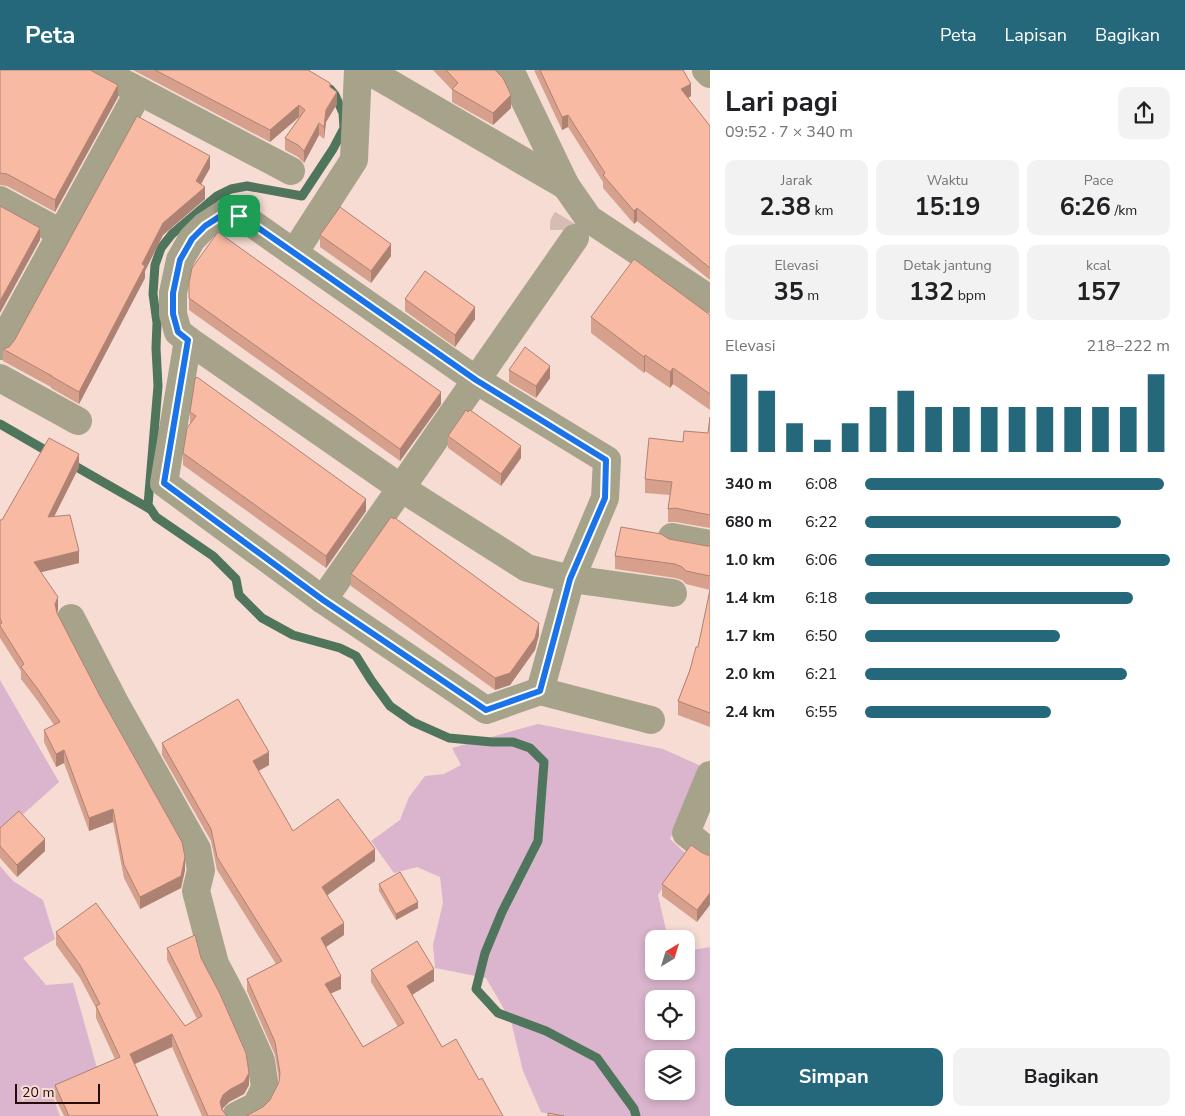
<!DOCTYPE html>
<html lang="id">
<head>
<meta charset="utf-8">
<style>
  :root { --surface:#fff; --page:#f2f2f2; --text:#202124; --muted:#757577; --accent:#26687b }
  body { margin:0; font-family:"Nunito Sans",sans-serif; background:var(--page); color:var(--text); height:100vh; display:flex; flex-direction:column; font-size:19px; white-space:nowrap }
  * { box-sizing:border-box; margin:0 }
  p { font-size:16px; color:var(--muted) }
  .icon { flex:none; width:28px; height:28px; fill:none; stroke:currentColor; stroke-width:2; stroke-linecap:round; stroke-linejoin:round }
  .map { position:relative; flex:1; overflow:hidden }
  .panel { display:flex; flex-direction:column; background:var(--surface); width:475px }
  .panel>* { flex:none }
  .needle { width:32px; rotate:38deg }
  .tools { position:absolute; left:645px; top:860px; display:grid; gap:10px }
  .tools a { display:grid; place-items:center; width:50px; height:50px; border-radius:10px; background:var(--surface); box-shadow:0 2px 8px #0003; font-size:25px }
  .scale { position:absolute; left:15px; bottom:12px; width:85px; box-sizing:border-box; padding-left:5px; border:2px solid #230d06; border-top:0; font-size:14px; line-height:18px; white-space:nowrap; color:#230d06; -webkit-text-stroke:4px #f6dcd3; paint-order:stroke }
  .pin { position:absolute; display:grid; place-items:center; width:42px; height:42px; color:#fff; margin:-21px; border-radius:10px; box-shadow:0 2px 8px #0006 }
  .round { display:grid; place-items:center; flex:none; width:52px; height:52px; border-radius:10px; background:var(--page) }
  .summary { display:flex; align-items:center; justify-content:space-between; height:85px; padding:0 15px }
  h1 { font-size:28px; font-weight:700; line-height:38px }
  .metrics { display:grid; grid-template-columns:repeat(3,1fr); gap:8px; height:85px; padding:5px 15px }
  .metrics div { display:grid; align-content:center; border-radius:10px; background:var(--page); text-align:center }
  .metrics b { font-size:25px; font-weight:700 }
  .metrics small { font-size:14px; font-weight:400 }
  .metrics p { font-size:14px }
  .chart { height:140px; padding:10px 15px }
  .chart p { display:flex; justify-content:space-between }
  .chart svg { width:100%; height:90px; margin-top:5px; stroke:var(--accent); stroke-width:6 }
  .action { display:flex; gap:10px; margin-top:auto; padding:10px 15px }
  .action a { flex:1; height:58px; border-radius:10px; background:var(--accent); color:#fff; font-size:20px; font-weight:700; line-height:58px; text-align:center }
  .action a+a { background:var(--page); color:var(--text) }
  ul { padding:0 15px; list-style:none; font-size:16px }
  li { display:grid; grid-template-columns:80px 60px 1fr; align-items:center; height:38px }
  li i { height:12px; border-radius:6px; background:var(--accent) }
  header { display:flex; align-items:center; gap:30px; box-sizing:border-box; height:70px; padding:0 25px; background:var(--accent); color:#fff }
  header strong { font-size:24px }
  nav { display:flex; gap:28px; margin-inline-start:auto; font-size:18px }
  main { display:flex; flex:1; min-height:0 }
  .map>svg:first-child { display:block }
  .green { fill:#dab5cd; fill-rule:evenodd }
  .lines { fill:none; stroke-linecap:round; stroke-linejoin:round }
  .stream { stroke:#50755d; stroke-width:9 }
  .minor-tunnel { stroke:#d6bdb4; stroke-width:28; stroke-dasharray:28 14; stroke-linecap:butt }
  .minor { stroke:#a7a38a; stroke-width:28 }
  .wall { fill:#d6a08d }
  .shaded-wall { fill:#ae8273 }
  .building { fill:#f9baa4; stroke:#ae8273 }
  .route-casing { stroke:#fff; stroke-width:10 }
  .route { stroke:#1a73e8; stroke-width:6 }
</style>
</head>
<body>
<header>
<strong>Peta</strong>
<nav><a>Peta</a><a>Lapisan</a><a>Bagikan</a></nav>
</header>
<main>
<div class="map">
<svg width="710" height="1046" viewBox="0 0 710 1046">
  <rect width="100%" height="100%" fill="#f6dcd3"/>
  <!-- green -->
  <g class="green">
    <path d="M0 610 59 712 0 765Z"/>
    <path d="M538 654 663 679 701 696 670 769 685 783 658 825 668 869H654V901H686V881L710 877V1046H558L541 1042 523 1001 511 951 486 908 435 898 433 875 443 833 440 807 417 797 394 803 371 771 400 750 409 727 425 706 444 704 461 695 452 678ZM654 929H686V961H654ZM654 989H686V1021H654Z"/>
    <path d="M0 796 13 811 43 830 55 869 23 888 46 915 73 913 99 1005 53 1027 60 1046H0Z"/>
  </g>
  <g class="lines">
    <!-- stream -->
    <g class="stream">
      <path d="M330 19 335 25 343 43 344 58 333 79 302 126 247 116 231 119 217 126 172 164 161 178 155 195 153 224 157 253 156 278 158 316 148 435 156 447 213 486 236 509 239 525 262 548 293 565 340 578 356 586 371 610 390 636 413 652 449 668 492 672H513L530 678 544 692 538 771 502 842 485 883 476 919 498 943 546 961 597 988 634 1039 636 1046"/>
      <path d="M0 354 52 384"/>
      <path d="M68 392 150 439"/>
    </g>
    <!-- minor-tunnel -->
    <path class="minor-tunnel" d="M564 160V154L567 149"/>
    <!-- minor -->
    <g class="minor">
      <path d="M99 0 291 101"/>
      <path d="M358 0 354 90 294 183 250 152 239 146 222 145 205 156 192 169 180 190 173 223V244L178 262 188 270 164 413 323 530 486 640 540 621"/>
      <path d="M367 0 566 116"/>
      <path d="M510 0 566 116 589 149 710 229"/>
      <path d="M706 0 710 4"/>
      <path d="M0 130 61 163"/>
      <path d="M294 183 476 310 607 390 605 428 571 509 673 523"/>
      <path d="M188 270 401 418 527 498 571 509 540 621 651 650"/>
      <path d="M0 276 139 21"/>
      <path d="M0 308 78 351"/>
      <path d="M672 467 710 474"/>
      <path d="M323 530 575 168"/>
      <path d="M71 548 114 631 197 779 201 800 196 821 215 894 234 930 261 991 265 1018 256 1036 236 1046"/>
      <path d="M710 705 686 763 710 782"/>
    </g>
  </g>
  <!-- wall -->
  <g class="wall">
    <path d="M0 0 118 27 55 142 7 116 0 115Z"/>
    <path d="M133 0H308L330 18 337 34 326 52 324 69 319 65 304 93 298 87 285 80V68L300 47H299L270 72Z"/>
    <path d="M433 0H495L511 38 493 55 452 32V20Z"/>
    <path d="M534 0H683L691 26 688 28 710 56V210L637 151 634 154 603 118V112L568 57 562 60Z"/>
    <path d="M210 98 201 114 205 129 163 165 145 201V208L79 334 51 318V317L3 291V279L9 277Z"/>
    <path d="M320 165 391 186 371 213 320 177Z"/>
    <path d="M189 213 441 334 400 391 189 240Z"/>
    <path d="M405 229 475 249 455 277 405 241Z"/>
    <path d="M710 245V340L673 314 670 318 645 301 644 303 591 263V247Z"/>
    <path d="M509 300 550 308 536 328 509 312Z"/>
    <path d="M190 342 366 441 326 498 183 395V383L190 354Z"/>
    <path d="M710 347V458L675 452H668V439L670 425 645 423V409L683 372 708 363Z"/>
    <path d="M448 366 521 388 501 416 448 378Z"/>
    <path d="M79 397 54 446 79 493 41 502 58 540 57 543 185 800 181 818 140 839 124 808 113 752 89 761 64 693 56 697 44 672V660L54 655 37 630 21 609V601L0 568V450H2Z"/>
    <path d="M669 469 707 476H710V520L686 514 682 510 675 508 615 499V486Z"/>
    <path d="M351 504 539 565 535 580 510 615 495 620 351 516Z"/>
    <path d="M710 520V657L678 645V631L698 577Z"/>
    <path d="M162 673 269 695 258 701 293 761 375 791 327 825 344 865 326 877 341 919 331 923 363 977 398 957 371 912V900L434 911 412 925 442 977 479 1010 263 1037 270 1030 279 1012V1010L275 985 247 921V909L276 894 217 800 211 771 162 685Z"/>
    <path d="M0 758 45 781 17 807 0 788Z"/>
    <path d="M701 782 707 785 697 852 662 826V814Z"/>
    <path d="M379 814 418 838 396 850 379 821Z"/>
    <path d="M56 862 185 956 197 949 167 890V878L201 888 249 1015 244 1024 229 1032 223 1038 222 1040 227 1046H202L172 977 135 994 158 1046H64L55 1028V1015L115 989 96 948V938L80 908 56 875Z"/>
  </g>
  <!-- shaded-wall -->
  <g class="shaded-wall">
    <path d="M691 14V26L681 32V19Z"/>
    <path d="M118 15V27L55 142V130Z"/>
    <path d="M337 22V34L326 52 324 69V57L326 40Z"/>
    <path d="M511 25V38L493 55V43Z"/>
    <path d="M299 35V47L270 72V60Z"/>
    <path d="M568 45V57L562 60V47Z"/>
    <path d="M319 53V65L304 93V81Z"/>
    <path d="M210 86V98L196 123V111Z"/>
    <path d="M205 117V129L163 165 145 201V208L79 334V322L142 194 163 153Z"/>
    <path d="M637 138V151L634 154V141Z"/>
    <path d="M40 158V170L0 243V231Z"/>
    <path d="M391 174V186L371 213V201Z"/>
    <path d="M475 237V249L455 277V265Z"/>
    <path d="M645 285V301L644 303V287Z"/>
    <path d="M550 296V308L536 328V316Z"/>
    <path d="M673 298V314L670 318V302Z"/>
    <path d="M441 322V334L400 391V379Z"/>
    <path d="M521 376V388L501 416V404Z"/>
    <path d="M79 384V397L48 459V447Z"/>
    <path d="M366 429V441L326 498V486Z"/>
    <path d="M79 481V493L34 504V492Z"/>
    <path d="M58 527V540L55 547V534Z"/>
    <path d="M539 553V565L535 580 510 615 495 620V608Z"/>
    <path d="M64 680V693L56 697V684Z"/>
    <path d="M269 682V695L253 704V691Z"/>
    <path d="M113 739V752L89 761V748Z"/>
    <path d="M45 769V781L17 807V795Z"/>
    <path d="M375 779V791L322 829V817Z"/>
    <path d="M185 787V800L181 818 140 839V827Z"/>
    <path d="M710 823V835L697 852V840Z"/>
    <path d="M418 832V838L396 850V844Z"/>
    <path d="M344 853V865L321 880V868Z"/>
    <path d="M434 899V911L407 928V916Z"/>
    <path d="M341 906V919L325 926V914Z"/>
    <path d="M172 964V977L130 996V984Z"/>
    <path d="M249 1003V1015L244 1024 229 1032 223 1038 220 1045V1032L223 1025Z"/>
  </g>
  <!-- building -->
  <g class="building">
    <path d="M0 0H90L118 15 55 130 7 104 0 103Z"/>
    <path d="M155 0H308L330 13V17L337 22 326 40 324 57 319 53 304 81 298 75 285 68 305 40 299 35 270 60Z"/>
    <path d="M446 0H495L503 8 511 25 493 43 452 19 458 13Z"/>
    <path d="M540 0H683L691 14 681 19 710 56V198L637 138 634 141 603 105 605 103 568 45 562 47Z"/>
    <path d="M137 46 210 86 196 111 205 117 163 153 142 194 145 196 79 322 51 306H52L3 279 9 277 14 271Z"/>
    <path d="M0 136 40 158 0 231Z"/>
    <path d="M340 137 391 174 371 201 320 165Z"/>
    <path d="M218 162 441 322 400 379 189 228V213L192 198Z"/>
    <path d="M634 189 710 245V324L673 298 670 302 645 285 644 287 591 247Z"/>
    <path d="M425 201 475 237 455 265 405 229Z"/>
    <path d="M525 277 550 296 536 316 509 300Z"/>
    <path d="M197 307 366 429 326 486 183 383 187 358 196 346 190 342 195 309Z"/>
    <path d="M466 340 468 342 470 340 521 376 501 404 448 366Z"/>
    <path d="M710 347V445L675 438 668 439 672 412 645 409 649 368 683 372 684 361 708 363Z"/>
    <path d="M49 368 79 384 48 447 70 445 79 481 34 492 58 527 55 534 57 543 100 626 182 772 185 787 181 806 140 827 124 795 113 739 89 748 64 680 56 684 44 660 60 652 37 618 21 597 24 594 0 556V554L2 553 0 548V450H2Z"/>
    <path d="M391 447 394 449 395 448 539 553 535 568 510 603 495 608 351 504Z"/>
    <path d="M621 457 661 464 669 469 707 476H710V506L686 501 682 497 675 494 615 486Z"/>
    <path d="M710 520V643L678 631 690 600 696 577H698Z"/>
    <path d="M238 629 269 682 253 691 293 761 338 729 375 779 322 817 344 853 321 868 341 906 325 914 363 977 404 953 371 900 417 871 434 899 407 916 442 977 456 969 479 1010 482 1008 503 1046H246L263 1037 270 1030 279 1012 280 1003 275 972 247 909 282 891 217 787 211 759 162 673Z"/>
    <path d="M19 741 45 769 17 795 0 776V758Z"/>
    <path d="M691 775 701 782 707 785H710V823L697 840 662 814Z"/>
    <path d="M400 802 418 832 396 844 379 814Z"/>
    <path d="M96 833 185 956 202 946 167 878 195 865 201 888 220 924 246 983 249 1003 244 1012 229 1020 223 1025 220 1032 222 1040 227 1046H208L172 964 130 984 158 1046H69L55 1015 120 987 96 936 100 934 80 895 56 862Z"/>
    <path d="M548 1043 564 1046H548Z"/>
  </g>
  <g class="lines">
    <defs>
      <path id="route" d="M222 145 239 146 250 152 476 310 606 390 605 428 570 509 540 621 486 640 323 530 164 413 188 270 178 262 173 244V223L180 190 192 169 205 156Z"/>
    </defs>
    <!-- route casing -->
    <use href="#route" class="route-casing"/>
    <!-- route -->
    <use href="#route" class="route"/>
  </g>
</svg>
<div class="tools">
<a><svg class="needle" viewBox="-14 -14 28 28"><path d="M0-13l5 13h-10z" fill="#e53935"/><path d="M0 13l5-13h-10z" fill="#757577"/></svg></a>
<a><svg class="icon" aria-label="locate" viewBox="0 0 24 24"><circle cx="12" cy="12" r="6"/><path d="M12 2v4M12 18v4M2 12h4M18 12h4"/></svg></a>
<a><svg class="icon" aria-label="layers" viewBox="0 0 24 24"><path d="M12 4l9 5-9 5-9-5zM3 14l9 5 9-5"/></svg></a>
</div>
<div class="scale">20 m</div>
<div class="pin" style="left:239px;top:146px;background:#1e9e55"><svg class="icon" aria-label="arrive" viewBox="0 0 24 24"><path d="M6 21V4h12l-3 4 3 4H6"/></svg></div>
</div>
<section class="panel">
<div class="summary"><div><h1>Lari pagi</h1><p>09:52 · 7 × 340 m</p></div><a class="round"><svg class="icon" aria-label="share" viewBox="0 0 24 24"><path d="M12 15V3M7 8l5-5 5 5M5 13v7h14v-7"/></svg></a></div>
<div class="metrics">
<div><p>Jarak</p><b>2.38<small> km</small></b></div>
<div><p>Waktu</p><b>15:19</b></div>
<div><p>Pace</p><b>6:26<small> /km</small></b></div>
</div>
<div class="metrics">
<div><p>Elevasi</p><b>35<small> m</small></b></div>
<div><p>Detak jantung</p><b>132<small> bpm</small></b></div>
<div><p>kcal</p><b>157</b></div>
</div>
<div class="chart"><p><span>Elevasi</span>218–222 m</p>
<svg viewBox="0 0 160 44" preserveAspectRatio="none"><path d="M5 44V6M15 44V14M25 44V30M35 44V38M45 44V30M55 44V22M65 44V14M75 44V22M85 44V22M95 44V22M105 44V22M115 44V22M125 44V22M135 44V22M145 44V22M155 44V6"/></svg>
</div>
<ul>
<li><b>340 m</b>6:08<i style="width:98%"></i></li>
<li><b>680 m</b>6:22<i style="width:84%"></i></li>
<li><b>1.0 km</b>6:06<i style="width:100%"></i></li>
<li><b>1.4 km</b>6:18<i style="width:88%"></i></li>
<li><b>1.7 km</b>6:50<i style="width:64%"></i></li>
<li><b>2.0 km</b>6:21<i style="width:86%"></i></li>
<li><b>2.4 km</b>6:55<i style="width:61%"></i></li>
</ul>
<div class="action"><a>Simpan</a><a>Bagikan</a></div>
</section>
</main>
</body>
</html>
